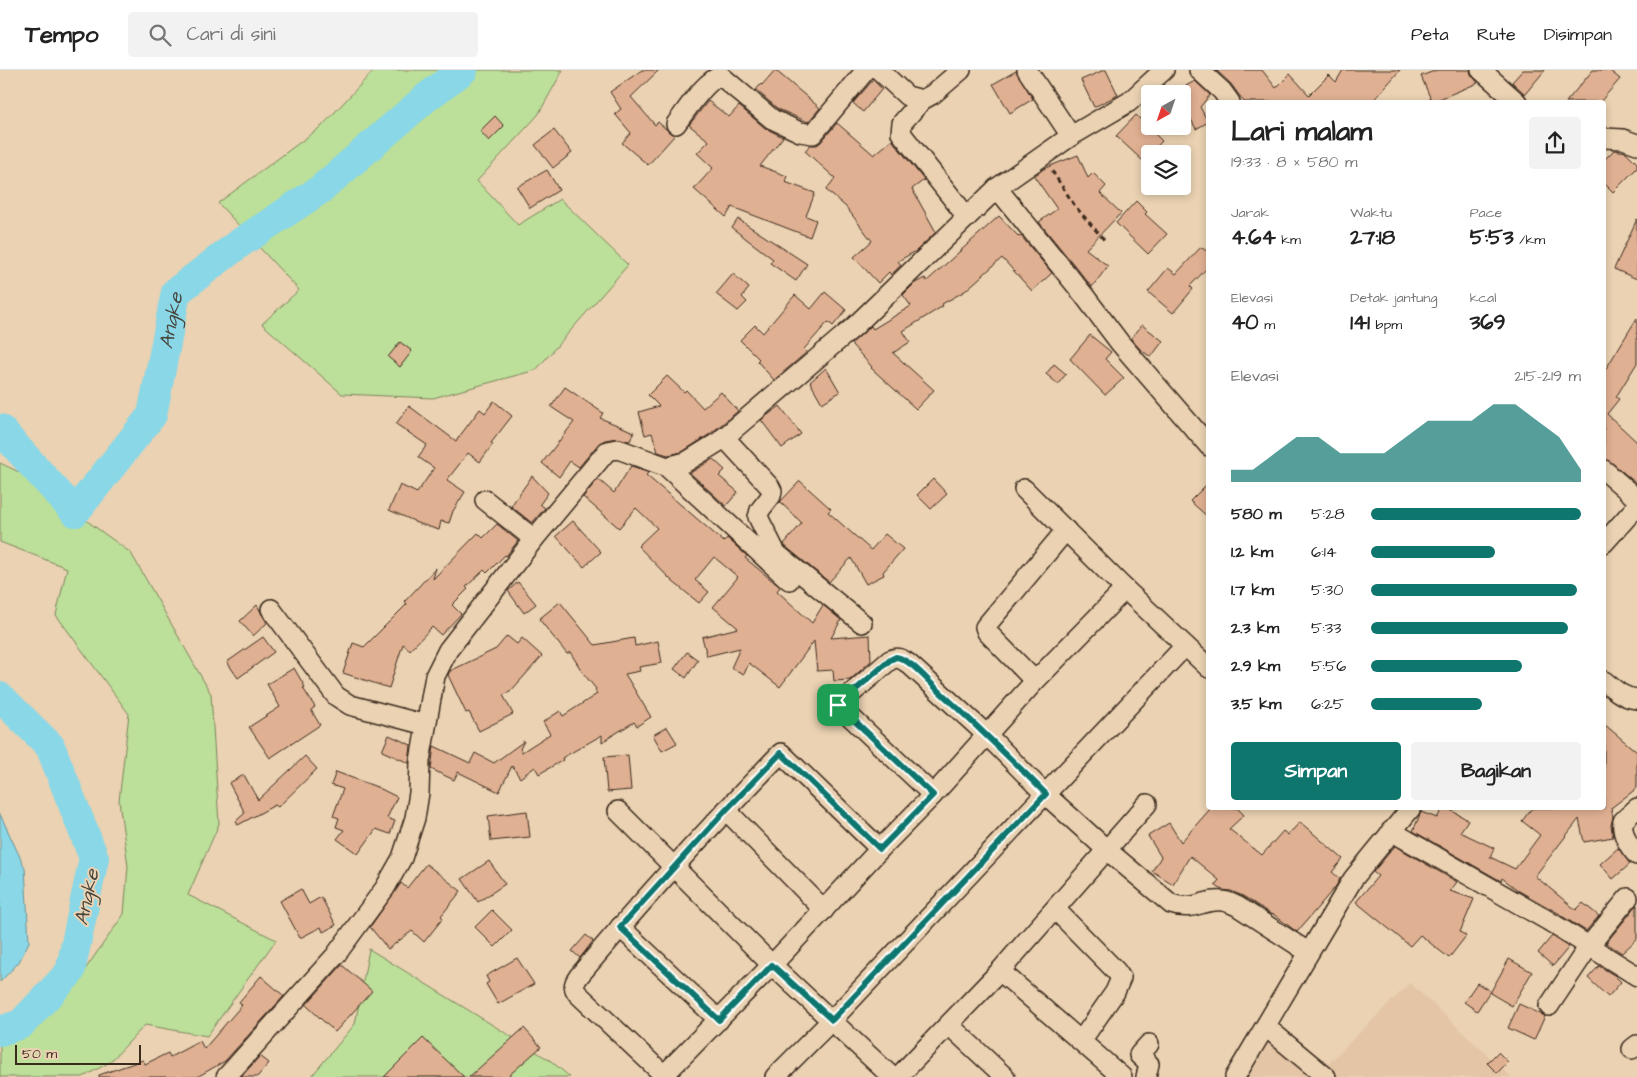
<!DOCTYPE html>
<html lang="id">
<head>
<meta charset="utf-8">
<style>
  :root { --surface:#fff; --page:#f2f2f2; --text:#222; --muted:#767676; --line:#e0e0e0; --accent:#0f766e }
  body { margin:0; font-family:"Architects Daughter",sans-serif; background:var(--page); color:var(--text); height:100vh; display:flex; flex-direction:column; font-size:19px; white-space:nowrap }
  * { box-sizing:border-box; margin:0 }
  p { font-size:16px; color:var(--muted) }
  .icon { flex:none; width:28px; height:28px; fill:none; stroke:currentColor; stroke-width:2; stroke-linecap:round; stroke-linejoin:round }
  .map { position:relative; flex:1; overflow:hidden }
  .side { position:absolute; left:1206px; top:30px; width:400px; height:710px; display:flex; flex-direction:column; background:var(--surface); border-radius:5px; box-shadow:0 2px 8px #0003 }
  .side>* { flex:none }
  .needle { width:32px; rotate:220deg }
  .controls { position:absolute; left:1141px; top:15px; display:grid; gap:10px }
  .controls a { display:grid; place-items:center; width:50px; height:50px; border-radius:5px; background:var(--surface); box-shadow:0 2px 8px #0003; font-size:25px }
  .scale { position:absolute; left:15px; bottom:12px; width:126px; box-sizing:border-box; padding-left:5px; border:2px solid #3b2a1e; border-top:0; font-size:14px; line-height:18px; white-space:nowrap; color:#3b2a1e; -webkit-text-stroke:4px #ead2b2; paint-order:stroke }
  .pin { position:absolute; display:grid; place-items:center; width:42px; height:42px; color:#fff; margin:-21px; border-radius:10px; box-shadow:0 2px 8px #0006 }
  .round { display:grid; place-items:center; flex:none; width:52px; height:52px; border-radius:5px; background:var(--page) }
  .head { display:flex; align-items:center; justify-content:space-between; height:85px; padding:0 25px }
  h1 { font-size:28px; font-weight:700; line-height:38px }
  .figures { display:grid; grid-template-columns:repeat(3,1fr); gap:8px; height:85px; padding:5px 25px }
  .figures div { display:grid; align-content:center }
  .figures b { font-size:21px; font-weight:700 }
  .figures small { font-size:14px; font-weight:400 }
  .figures p { font-size:14px }
  .chart { height:140px; padding:10px 25px }
  .chart p { display:flex; justify-content:space-between }
  .chart svg { width:100%; height:90px; margin-top:5px; fill:var(--accent); opacity:.7 }
  .action { display:flex; gap:10px; margin-top:auto; padding:10px 25px }
  .action a { flex:1; height:58px; border-radius:5px; background:var(--accent); color:#fff; font-size:20px; font-weight:700; line-height:58px; text-align:center }
  .action a+a { background:var(--page); color:var(--text) }
  ul { padding:0 25px; list-style:none; font-size:16px }
  li { display:grid; grid-template-columns:80px 60px 1fr; align-items:center; height:38px }
  li i { height:12px; border-radius:6px; background:var(--accent) }
  header { display:flex; align-items:center; gap:30px; box-sizing:border-box; height:70px; padding:0 25px; background:var(--surface); border-bottom:1px solid var(--line) }
  header strong { font-size:24px }
  nav { display:flex; gap:28px; margin-inline-start:auto; font-size:18px }
  .search { width:350px; height:45px; background:var(--page); display:flex; align-items:center; gap:12px; box-sizing:border-box; padding:0 18px; border-radius:5px; color:var(--muted); font-size:19px }
  .map>svg:first-child { display:block }
  .built { fill:#e4c5a5 }
  .green { fill:#bcdf99; stroke:#7c845c }
  .water { fill:#89d7e7; stroke:#6a9297 }
  .lines { fill:none; stroke-linecap:round; stroke-linejoin:round }
  .river { stroke:#89d7e7; stroke-width:30 }
  .building { fill:#e0b092; stroke:#3b2a1e }
  .street-casing { stroke:#3b2a1e; stroke-width:22 }
  .path { stroke:#3b2a1e; stroke-width:3; stroke-dasharray:5 4; stroke-linecap:butt }
  .street { stroke:#ead2b2; stroke-width:19 }
  .route-casing { stroke:#fff; stroke-width:10 }
  .route { stroke:#0f766e; stroke-width:6 }
  .labels { text-anchor:middle; stroke-width:4; stroke-linejoin:round; paint-order:stroke }
  .water-label { font-size:20px; font-style:italic; fill:#47443c; stroke:#ead2b2 }
</style>
</head>
<body>
<header>
<strong>Tempo</strong>
<div class="search"><svg class="icon" aria-label="search" viewBox="0 0 24 24"><circle cx="10" cy="10" r="6"/><path d="M15 15l6 6"/></svg>Cari di sini</div>
<nav><a>Peta</a><a>Rute</a><a>Disimpan</a></nav>
</header>
<div class="map">
<svg width="1637" height="1007" viewBox="0 0 1637 1007">
  <rect width="100%" height="100%" fill="#ead2b2"/>
  <filter id="ink" filterUnits="userSpaceOnUse"><feTurbulence type="fractalNoise" baseFrequency=".02" numOctaves="2"/><feDisplacementMap in="SourceGraphic" scale="10" xChannelSelector="R" yChannelSelector="G"/><feConvolveMatrix kernelMatrix="1 2 1 2 8 2 1 2 1" color-interpolation-filters="sRGB"/></filter>
  <g filter="url(#ink)">
    <!-- built -->
    <path class="built" d="M1410 913 1511 1007H1239L1265 965 1317 1005Z"/>
    <!-- green -->
    <g class="green">
      <path d="M374 0H563L538 45 477 111 518 155 560 129 628 195 536 300 433 328 342 324 262 254 299 220 218 133 322 56Z"/>
      <path d="M0 393 21 403 131 483 211 624 219 754 188 825 276 870 207 966 145 955 110 992 83 1007H0V965L67 925 124 844 128 796 119 731 129 644 56 545 67 498 0 472Z"/>
      <path d="M369 879 551 991 570 1007H311L355 954Z"/>
    </g>
    <!-- water -->
    <path class="water" d="M0 744 25 798 29 872 19 892 0 912Z"/>
    <g class="lines">
      <!-- river -->
      <g class="river">
        <path id="s1" d="M0 359 75 442 152 345 176 222 240 173 321 119 427 27 463 0"/>
        <path d="M0 627 50 676 94 788 70 902 21 954 0 961"/>
      </g>
    </g>
    <!-- building -->
    <g class="building">
      <path d="M642 0H659L631 27 655 55 658 52 674 66 648 95 622 73 631 63 615 44 621 39 610 22Z"/>
      <path d="M775 0 820 38 808 52 778 39 756 20 761 14 762 15Z"/>
      <path d="M1104 0H1106L1118 25 1094 37 1081 10Z"/>
      <path d="M1216 0H1262L1276 18 1290 4 1309 25 1329 5 1336 12 1343 0H1400L1372 32H1244L1231 14Z"/>
      <path d="M1437 0H1470L1471 4 1478 13 1432 32 1421 6Z"/>
      <path d="M1523 0H1545L1525 24 1512 12Z"/>
      <path d="M1593 0H1609L1620 9 1600 32H1566Z"/>
      <path d="M1016 1 1033 29 1010 43 993 14Z"/>
      <path d="M873 10 882 19 863 42 853 33Z"/>
      <path d="M1195 11 1210 25 1200 37 1208 52 1196 59 1182 32V24H1178L1176 21Z"/>
      <path d="M708 31 729 47 739 36 765 58 783 67 760 96 787 106 785 112 815 123 806 146 816 150 810 167 732 137 726 147 694 119 713 98 697 83 709 71 689 55Z"/>
      <path d="M1136 45 1162 71 1143 91 1116 66Z"/>
      <path d="M495 46 504 56 489 71 480 61Z"/>
      <path d="M837 53 874 85 892 70 924 110 912 119 936 162 916 181 898 191 901 195 891 205 889 202 878 213 854 187 872 171 846 137 826 120 835 108 805 81 810 75H817L821 72Z"/>
      <path d="M554 60 572 83 553 98 535 75Z"/>
      <path d="M1614 80 1626 82 1637 93V98L1613 122 1604 113V90Z"/>
      <path d="M1078 85 1088 108 1093 103 1106 116 1100 123 1121 143 1086 179 1108 196 1092 217 1039 152 1057 139 1034 106 1045 98Z"/>
      <path d="M547 100 559 120 530 138 517 117Z"/>
      <path d="M1136 131 1147 142 1145 144 1167 164 1148 184 1116 153Z"/>
      <path d="M999 146 1019 167 1021 166 1052 203 1032 221 1002 188 965 221 942 234 943 236 903 261 910 272 893 283 934 320 916 339 871 298 872 297 851 274 871 256 873 259 911 236 903 225 915 213 925 208 927 211Z"/>
      <path d="M738 149 807 194 796 211 770 193 773 189 732 158Z"/>
      <path d="M1637 149V209L1614 199Z"/>
      <path d="M1201 177 1209 183V196L1190 216 1193 219 1173 243 1148 222 1168 198 1176 204Z"/>
      <path d="M733 204 749 218 742 227 747 232 738 241 716 224Z"/>
      <path d="M825 222 846 240 833 256 828 252 804 279 807 282 774 310 757 291 759 289 740 270 755 255 763 263 795 225 811 239Z"/>
      <path d="M1637 248V293L1616 327 1619 329 1607 344 1637 372V414L1611 392 1604 389V302Z"/>
      <path d="M1142 255 1163 271 1151 287 1141 280 1131 269Z"/>
      <path d="M1090 265 1111 282 1105 289 1124 308 1105 325 1070 289Z"/>
      <path d="M400 272 412 281 400 297 388 287Z"/>
      <path d="M1054 294 1066 304 1058 314 1046 304Z"/>
      <path d="M826 298 840 322 822 333 810 312Z"/>
      <path d="M667 306 684 322 686 320 703 338 721 322 738 341 710 364 682 382 668 385 658 382 652 363 645 365 639 342 659 336 648 325Z"/>
      <path d="M565 317 603 343 600 348 634 362 630 371 616 368 605 370 599 373 579 397 570 391 559 407 542 393 574 352 551 337Z"/>
      <path d="M494 331 512 346 491 373 493 374 480 392 468 383 447 410 465 422 453 441 449 453 441 451 439 460 414 452V451L389 440 400 415 417 423 434 398 418 387 427 375 396 354 409 336 456 371 480 339 485 343Z"/>
      <path d="M780 336 801 364 782 378 761 350Z"/>
      <path d="M713 389 725 400 719 406 738 422 726 436 690 403Z"/>
      <path d="M631 396 649 402 646 405 724 472 727 468 747 486 745 488 780 517 777 521 812 553 823 535 841 550 831 568 870 565 871 591 850 610 834 611 833 600 817 601 814 571 780 617 749 593 744 604 731 598 740 578 707 586 702 567 738 558 713 537 738 507 714 487 695 510 709 522 699 533 672 511 638 476 657 458 636 438 619 458 583 427 598 409 614 423Z"/>
      <path d="M532 406 548 423 540 434 545 438 532 453 511 436Z"/>
      <path d="M933 409 947 424 931 439 917 425Z"/>
      <path d="M800 411 831 439 828 442 871 480 885 464 903 479 883 502 884 505 866 514 851 488 829 512 785 476 784 474 802 453 780 432Z"/>
      <path d="M1209 412V448L1190 431Z"/>
      <path d="M573 451 601 482 584 497 556 466Z"/>
      <path d="M497 454 518 471 506 486 505 485 487 503 484 500 466 517 468 519 452 535 461 544 441 565 432 557 410 580 403 574 389 618 343 603 353 573 364 577 407 534 405 531 436 498 433 509 478 463 483 468Z"/>
      <path d="M518 512 536 534 524 543 508 521Z"/>
      <path d="M560 532 595 575 634 568 635 576 658 571 662 593 639 597 640 601 625 604 651 647 637 656 634 652 602 672V665L562 688 563 690 539 704 535 697 520 708 512 696 499 722 458 702 454 710 431 699 434 676 470 693 475 683 494 693 524 671 520 679 522 682 550 664 543 652 560 641 563 646 597 624 595 621 596 619 583 603 570 582 567 584 539 549Z"/>
      <path d="M257 535 267 553 253 566 240 551Z"/>
      <path d="M507 566 517 574 522 568 542 586 510 622 503 625 513 644 479 661 469 642 466 643 448 605 450 601 496 579Z"/>
      <path d="M263 567 274 582 238 608 227 592Z"/>
      <path d="M687 582 698 590 686 608 674 599Z"/>
      <path d="M294 598 305 617 303 618 315 637 311 640 320 655 270 688 249 657 280 637 267 614Z"/>
      <path d="M1604 654 1637 682V718L1611 738 1613 747 1611 755 1613 767 1584 772 1579 749 1535 806 1576 840 1583 833 1599 846 1586 861 1560 845V844L1519 821 1502 808 1501 811 1413 761 1421 742 1437 748 1443 738H1447L1468 750 1460 762 1494 778 1490 787 1515 799 1540 765 1522 751 1532 738H1604Z"/>
      <path d="M667 657 677 673 662 681 653 665Z"/>
      <path d="M389 665 411 675 409 693 382 681Z"/>
      <path d="M628 685 631 720 607 722 604 687Z"/>
      <path d="M305 686 317 699 278 737 275 735 238 755 236 751 245 743 229 713 244 705 258 730Z"/>
      <path d="M336 702 377 717 397 727 387 748 395 751 390 764 376 759 358 784 337 769 344 760 336 757 339 748 333 746 343 719 331 715Z"/>
      <path d="M1211 738H1237L1244 745 1229 759 1262 785 1283 761 1288 765 1300 752 1343 789 1332 802 1340 809 1336 816 1297 862 1273 844 1272 845 1243 826 1231 821 1222 820 1215 815 1219 810 1190 786 1173 814 1152 801 1161 787 1148 766 1169 753 1181 772Z"/>
      <path d="M527 741 530 767 491 771 488 746Z"/>
      <path d="M1395 776 1457 812 1450 821 1474 829 1460 862 1466 866 1449 888 1420 865 1410 876 1356 832 1378 806 1373 802Z"/>
      <path d="M1618 778 1630 794 1613 809 1600 794Z"/>
      <path d="M489 791 505 814 478 832 462 809Z"/>
      <path d="M426 794 461 821 441 846 443 848 424 872 412 861 388 879 370 857 401 813 407 818Z"/>
      <path d="M301 819 309 834 321 827 336 855 323 862 321 857 300 868 280 831Z"/>
      <path d="M1637 835V869L1622 883 1606 873Z"/>
      <path d="M492 840 512 860 495 877 475 857Z"/>
      <path d="M586 865 593 871 580 888 572 881Z"/>
      <path d="M1552 866 1569 877 1553 896 1538 883Z"/>
      <path d="M517 888 534 914 498 934 486 914 489 912 486 906Z"/>
      <path d="M1509 889 1532 902 1512 936 1490 923Z"/>
      <path d="M342 895 372 921 335 962 306 935Z"/>
      <path d="M1599 896 1614 905 1621 912 1608 927 1588 908Z"/>
      <path d="M261 906 284 926 225 991 197 1007H99V1005L143 990 145 994 168 983 170 987 200 971 204 979 242 935 239 932Z"/>
      <path d="M1477 913 1490 921 1477 941 1464 932Z"/>
      <path d="M1519 934 1545 946 1534 970 1508 958Z"/>
      <path d="M524 958 541 977 507 1007H469Z"/>
      <path d="M423 968 464 1007H384Z"/>
      <path d="M1498 982 1508 992 1497 1003 1487 993Z"/>
      <path d="M260 986 269 993 257 1007H241Z"/>
    </g>
    <g class="lines">
      <defs>
        <g id="street">
          <path d="M879 0 907 26 922 30 933 24 961 0"/>
          <path d="M1027 0 1071 66"/>
          <path d="M1199 0 1222 21 1230 32"/>
          <path d="M1481 0 1517 32"/>
          <path d="M922 30 902 53 901 63 967 147"/>
          <path d="M676 54C686 41 706 9 721 6L772 49 800 62 813 64 866 0"/>
          <path d="M1604 68 1623 69 1637 74"/>
          <path d="M997 118 1083 224 1120 273 1209 376"/>
          <path d="M724 367 770 417 772 421 771 426 760 440 758 447 776 483 862 553"/>
          <path d="M667 397 686 392 720 371 855 256 997 118 1071 66 1129 32 1164 0"/>
          <path d="M1604 400 1637 429"/>
          <path d="M1024 419 1125 519 1209 598"/>
          <path d="M485 430 534 469"/>
          <path d="M1604 473 1637 436"/>
          <path d="M271 539 336 626 350 635 426 655"/>
          <path d="M1035 611 987 562 985 557 1066 460"/>
          <path d="M1604 611C1614 619 1623 628 1637 629"/>
          <path d="M933 725 838 635 890 590C898 586 902 589 909 594L987 665 1045 724 1107 780 1171 834C1194 842 1202 829 1222 831 1227 831 1232 834 1237 836L1308 882"/>
          <path d="M1637 738 1623 751C1621 763 1629 777 1637 785"/>
          <path d="M726 740 824 840"/>
          <path d="M618 741 772 895 892 1007"/>
          <path d="M1391 761 1547 850 1637 906"/>
          <path d="M1055 839 1116 901 1121 908 1115 922 1081 971"/>
          <path d="M620 857 719 950"/>
          <path d="M1000 901 1122 1007"/>
          <path d="M1549 936 1589 876 1628 828"/>
          <path d="M949 955 1005 1007"/>
          <path d="M1266 957 1326 1007"/>
          <path d="M1632 979 1637 975"/>
          <path d="M664 1005 772 895 880 779 933 725 1035 611 1125 519"/>
          <path d="M226 1007 335 886 385 818 402 788 415 748 419 723 420 691 435 606 448 580 534 469 607 381 618 379 667 397 789 510"/>
          <path d="M666 1007 578 924C572 917 574 913 579 906 643 829 711 755 781 683L880 779"/>
          <path d="M775 1007 832 950 1185 576"/>
          <path d="M898 1007 1000 901 1147 734"/>
          <path d="M1146 1007 1149 994 1139 985 1149 974"/>
          <path d="M1235 1007 1353 809 1411 738"/>
        </g>
      </defs>
      <!-- street casing -->
      <use href="#street" class="street-casing"/>
      <!-- path -->
      <path class="path" d="M1052 101 1075 136 1106 172"/>
      <!-- street -->
      <use href="#street" class="street"/>
    </g>
  </g>
  <g class="lines" filter="url(#ink)">
    <defs>
      <path id="route" d="M896 587C910 589 927 610 938 620 975 654 1010 688 1046 724L832 950 772 895 719 950 620 857 726 740 781 683 880 779 933 725 838 635 890 590Z"/>
    </defs>
    <!-- route casing -->
    <use href="#route" class="route-casing"/>
    <!-- route -->
    <use href="#route" class="route"/>
  </g>
  <g class="labels">
    <!-- water labels -->
    <g class="water-label">
      <text dy="7" stroke="none"><textPath href="#s1" startOffset="332">Angke</textPath></text>
      <text transform="translate(86 827) rotate(-78)" y="7">Angke</text>
    </g>
  </g>
</svg>
<div class="controls">
<a><svg class="needle" viewBox="-14 -14 28 28"><path d="M0-13l5 13h-10z" fill="#e53935"/><path d="M0 13l5-13h-10z" fill="#767676"/></svg></a>
<a><svg class="icon" aria-label="layers" viewBox="0 0 24 24"><path d="M12 4l9 5-9 5-9-5zM3 14l9 5 9-5"/></svg></a>
</div>
<div class="scale">50 m</div>
<div class="pin" style="left:838px;top:635px;background:#1e9e55"><svg class="icon" aria-label="arrive" viewBox="0 0 24 24"><path d="M6 21V4h12l-3 4 3 4H6"/></svg></div>
<section class="side">
<div class="head"><div><h1>Lari malam</h1><p>19:33 · 8 × 580 m</p></div><a class="round"><svg class="icon" aria-label="share" viewBox="0 0 24 24"><path d="M12 15V3M7 8l5-5 5 5M5 13v7h14v-7"/></svg></a></div>
<div class="figures">
<div><p>Jarak</p><b>4.64<small> km</small></b></div>
<div><p>Waktu</p><b>27:18</b></div>
<div><p>Pace</p><b>5:53<small> /km</small></b></div>
</div>
<div class="figures">
<div><p>Elevasi</p><b>40<small> m</small></b></div>
<div><p>Detak jantung</p><b>141<small> bpm</small></b></div>
<div><p>kcal</p><b>369</b></div>
</div>
<div class="chart"><p><span>Elevasi</span>215–219 m</p>
<svg viewBox="0 0 160 44" preserveAspectRatio="none"><path d="M0 44V38L10 38L20 30L30 22L40 22L50 30L60 30L70 30L80 22L90 14L100 14L110 14L120 6L130 6L140 14L150 22L160 38V44z"/></svg>
</div>
<ul>
<li><b>580 m</b>5:28<i style="width:100%"></i></li>
<li><b>1.2 km</b>6:14<i style="width:59%"></i></li>
<li><b>1.7 km</b>5:30<i style="width:98%"></i></li>
<li><b>2.3 km</b>5:33<i style="width:94%"></i></li>
<li><b>2.9 km</b>5:56<i style="width:72%"></i></li>
<li><b>3.5 km</b>6:25<i style="width:53%"></i></li>
</ul>
<div class="action"><a>Simpan</a><a>Bagikan</a></div>
</section>
</div>
</body>
</html>
